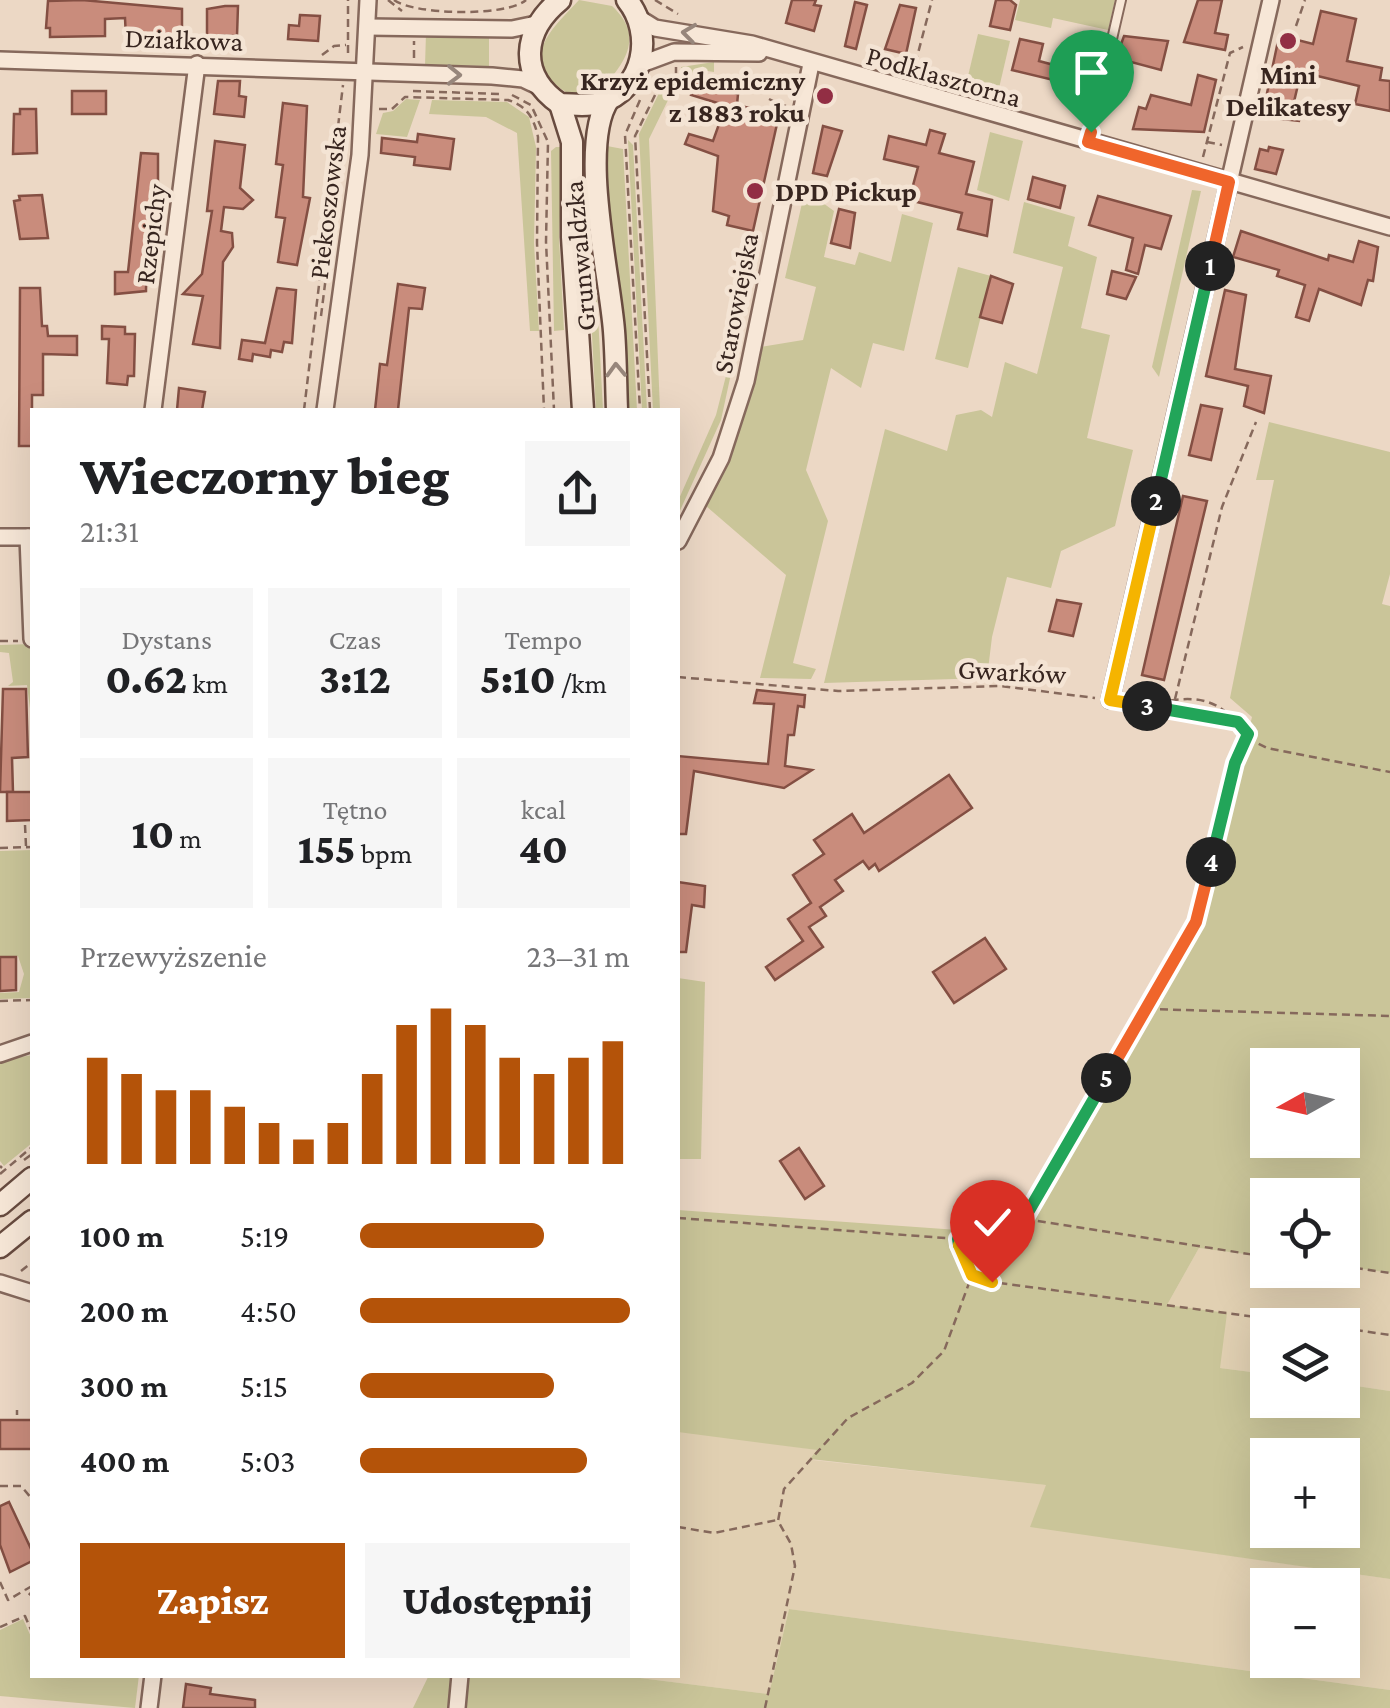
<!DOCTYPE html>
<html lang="pl">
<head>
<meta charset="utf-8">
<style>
  :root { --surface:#fff; --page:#f6f6f6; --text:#202124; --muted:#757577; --accent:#b45309 }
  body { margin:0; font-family:"Crimson Pro",serif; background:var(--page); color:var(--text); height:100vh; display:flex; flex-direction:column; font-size:38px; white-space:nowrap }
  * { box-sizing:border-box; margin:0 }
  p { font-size:32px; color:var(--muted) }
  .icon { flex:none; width:55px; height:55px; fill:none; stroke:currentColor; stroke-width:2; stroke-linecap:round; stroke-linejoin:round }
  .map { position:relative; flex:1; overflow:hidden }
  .panel { position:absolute; left:30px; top:408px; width:650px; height:1270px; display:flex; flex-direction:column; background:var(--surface); border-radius:0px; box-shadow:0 10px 40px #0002 }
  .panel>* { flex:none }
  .needle { width:65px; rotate:262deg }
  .controls { position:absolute; left:1250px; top:1048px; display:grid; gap:20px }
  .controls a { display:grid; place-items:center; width:110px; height:110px; border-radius:0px; background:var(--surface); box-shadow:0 10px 40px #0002; font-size:50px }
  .pin { position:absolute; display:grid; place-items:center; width:85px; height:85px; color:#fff; margin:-102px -42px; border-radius:50% 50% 50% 0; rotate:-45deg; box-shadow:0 0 10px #0007 }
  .pin .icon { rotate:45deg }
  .km { position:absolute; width:50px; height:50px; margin:-25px; border-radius:50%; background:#222; color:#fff; font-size:28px; line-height:50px; text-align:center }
  .round { display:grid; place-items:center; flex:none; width:105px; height:105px; border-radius:0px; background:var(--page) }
  .summary { display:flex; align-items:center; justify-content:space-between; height:170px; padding:0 50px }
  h1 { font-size:55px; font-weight:800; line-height:75px }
  .metrics { display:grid; grid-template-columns:repeat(3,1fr); gap:15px; height:170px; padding:10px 50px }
  .metrics div { display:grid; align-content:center; border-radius:0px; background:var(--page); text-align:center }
  .metrics b { font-size:42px; font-weight:800 }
  .metrics small { font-size:28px; font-weight:400 }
  .metrics p { font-size:28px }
  .chart { height:280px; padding:20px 50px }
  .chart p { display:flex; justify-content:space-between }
  .chart svg { width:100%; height:180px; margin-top:10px; stroke:var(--accent); stroke-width:6 }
  .cta { display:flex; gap:20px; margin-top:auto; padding:20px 50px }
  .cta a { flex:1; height:115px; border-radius:0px; background:var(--accent); color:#fff; font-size:40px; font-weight:800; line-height:115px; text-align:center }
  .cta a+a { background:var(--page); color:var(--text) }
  ul { padding:0 50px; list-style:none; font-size:32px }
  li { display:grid; grid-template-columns:160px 120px 1fr; align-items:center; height:75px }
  li i { height:25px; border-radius:12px; background:var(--accent) }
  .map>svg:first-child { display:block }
  .farmland { fill:#e1d0b2; fill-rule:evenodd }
  .green { fill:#cac599; fill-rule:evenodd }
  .building { fill:#c98c7c; stroke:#844f43; stroke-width:2.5 }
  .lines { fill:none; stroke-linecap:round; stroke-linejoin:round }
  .lane-casing { stroke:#86695c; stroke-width:12 }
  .street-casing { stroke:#86695c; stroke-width:20 }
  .secondary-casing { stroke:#684b3f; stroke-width:25 }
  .path { stroke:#86695c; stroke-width:2.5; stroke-dasharray:8 5; stroke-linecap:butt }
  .lane { stroke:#f7e7d7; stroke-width:8 }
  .street { stroke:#f7e7d7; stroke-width:15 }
  .secondary { stroke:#f7e7d7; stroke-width:20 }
  .oneway { stroke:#97867b }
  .split-1-casing { stroke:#fff; stroke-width:20 }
  .split-2-casing { stroke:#fff; stroke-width:20 }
  .split-3-casing { stroke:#fff; stroke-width:20 }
  .split-4-casing { stroke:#fff; stroke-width:20 }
  .split-5-casing { stroke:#fff; stroke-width:20 }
  .split-6-casing { stroke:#fff; stroke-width:20 }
  .split-7-casing { stroke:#fff; stroke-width:20 }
  .split-1 { stroke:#f0652b; stroke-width:12 }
  .split-2 { stroke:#22a559; stroke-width:12 }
  .split-3 { stroke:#f5b400; stroke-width:12 }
  .split-4 { stroke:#22a559; stroke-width:12 }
  .split-5 { stroke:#f0652b; stroke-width:12 }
  .split-6 { stroke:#22a559; stroke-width:12 }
  .split-7 { stroke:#f5b400; stroke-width:12 }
  .poi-dot { fill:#922e44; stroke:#f4e4d4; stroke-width:4 }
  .labels { text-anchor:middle; stroke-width:9; stroke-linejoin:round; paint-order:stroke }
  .street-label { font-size:28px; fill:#37251f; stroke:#f4e4d4 }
  .poi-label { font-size:28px; font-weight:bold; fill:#37251f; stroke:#f4e4d4 }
</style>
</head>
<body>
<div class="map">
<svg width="1390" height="1708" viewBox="0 0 1390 1708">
  <rect width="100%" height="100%" fill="#ecd8c5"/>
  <!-- farmland -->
  <g class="farmland">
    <path d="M1199 1248 1267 1257 1268 1270H1342L1343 1266 1390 1273V1391L1343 1384 1342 1325H1268L1267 1374 1220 1368 1167 1305Z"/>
    <path d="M683 1431 818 1450 812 1460 1047 1485 1031 1526 1390 1579V1690L789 1609 769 1694 616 1675H678V1432ZM1268 1585H1342V1660H1268Z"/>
  </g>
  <!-- green -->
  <g class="green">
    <path d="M579 0 612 6C648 39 621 69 594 96L566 92C516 59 552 29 579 0Z"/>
    <path d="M1020 0H1115L1108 30 1053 18 1051 28 1015 20Z"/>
    <path d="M426 34 489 35V66L425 65Z"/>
    <path d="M978 34 1010 41 996 101 964 93Z"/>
    <path d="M714 62V72L694 69 688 84 670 96 649 139 660 410H653L639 134 662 87 682 77 681 67Z"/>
    <path d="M406 99 420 100 407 137 376 134 383 113 393 111Z"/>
    <path d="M432 100 507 102 529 117 536 147 534 243 539 331H530L517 133 486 117 429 114Z"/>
    <path d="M990 132 1023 141 1009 201 977 190Z"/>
    <path d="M628 140 633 145 647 410H642Z"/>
    <path d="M589 146 603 410H596L582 147Z"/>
    <path d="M607 146 623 149 637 410H629L608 210Z"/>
    <path d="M556 147H563L559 238 564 330 554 331 551 151Z"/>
    <path d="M805 190 834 211 824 257 855 265 859 252 891 262 902 214 933 223 904 351 873 343 861 388 831 368 806 470 828 521 793 663 816 669 811 679 760 678 786 575 706 506 739 430 760 347 803 340 816 287 785 278Z"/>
    <path d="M1192 190 1201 191 1159 377 1152 367Z"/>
    <path d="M1024 202 1075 217 1068 246 1097 257 1081 328 1110 335 1087 438 1133 450 1115 526 1061 551 1051 588 1007 577 992 637 987 678 824 683 885 429 947 451 956 415 981 410 992 417 1005 362 1037 374 1063 267 1013 253Z"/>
    <path d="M756 258 721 420 678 515V501L716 415Z"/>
    <path d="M958 267 991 276 968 368 935 359Z"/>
    <path d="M1269 422 1390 452V574L1382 604 1390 606V1273L1343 1266 1342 1195H1268L1267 1257 1199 1248 1167 1305 1227 1313 1220 1368 1267 1374 1268 1400H1342L1343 1384 1390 1391V1579L1030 1527 1046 1485 810 1459 817 1450 678 1432V1210L958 1230V1239C986 1240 1010 1241 1030 1219L1201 921 1252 717 1230 698 1274 480H1256ZM1342 1065V1140H1268V1065ZM1268 1455H1342V1530H1268Z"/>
    <path d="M32 644V724L27 685 8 686 13 682 9 653 0 652V645Z"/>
    <path d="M32 850V998L0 999V993L19 992 24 974 18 956H0V851Z"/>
    <path d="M678 978 705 982 701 1159H678Z"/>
    <path d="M32 1055V1143L4 1166 0 1161V1061Z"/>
    <path d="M789 1609 1390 1690V1708H413L429 1675H616L769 1694Z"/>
    <path d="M23 1619 32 1639V1675H139L135 1708 0 1696V1630Z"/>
  </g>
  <!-- building -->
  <g class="building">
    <path d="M82 0 182 9V39L126 38 125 18 105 19V36L50 37V28H46L48 1Z"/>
    <path d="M792 0H816L814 5 821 6 814 31 786 23Z"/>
    <path d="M996 0H1010L1016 5 1010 30 990 26Z"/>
    <path d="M1198 0H1222L1215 33 1228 35 1225 50 1184 42Z"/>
    <path d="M855 2 867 5 856 49 845 46Z"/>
    <path d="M900 5 916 8 906 54 885 49Z"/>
    <path d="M225 6H238L237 36 207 35V9Z"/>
    <path d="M1321 11 1356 19 1347 61 1382 68 1380 80 1390 81V111L1355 104 1359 86 1301 72 1293 106 1303 108 1299 121 1262 117 1278 41 1286 37 1313 44Z"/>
    <path d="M300 15 320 16 318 41 288 39 289 25 299 26Z"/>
    <path d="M1124 36 1168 41 1161 70 1116 58Z"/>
    <path d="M1020 39 1043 44 1039 61 1069 69 1066 83 1012 70Z"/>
    <path d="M1198 75 1216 80 1204 132 1133 129 1139 107 1146 109 1151 95 1191 105Z"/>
    <path d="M695 79 738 94 737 105 779 115 753 231 727 225 729 216 713 211 718 156 685 144 689 134 713 141 723 113 724 105 691 95Z"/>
    <path d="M218 81H240L239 96 246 97 244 117 214 114Z"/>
    <rect x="72" y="91" width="34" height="23"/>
    <path d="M283 103 307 106 303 197 310 198 297 265 278 262 285 218 276 217 283 165 276 164Z"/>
    <path d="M20 109H36L37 153 13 154 14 114H20Z"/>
    <path d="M823 126 842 131 827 176 813 173Z"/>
    <path d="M930 130 945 134 939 153 974 162 966 194 992 200 987 236 958 229 962 213 909 200 918 167 884 159 889 136 926 145Z"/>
    <path d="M418 134 454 139 450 169 414 165 415 157 381 153 382 138 417 142Z"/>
    <path d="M215 141 245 145 240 188 253 200 243 209 224 207 221 231 232 233 233 247 223 262 220 348 193 344 203 296 183 294 202 274 212 211H207Z"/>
    <path d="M1269 147 1283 150 1276 174 1255 169 1260 149 1268 151Z"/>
    <path d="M141 153 158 154V197H151L147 229 146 291 115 294V272H128Z"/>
    <path d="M1033 177 1065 186 1060 208 1028 199Z"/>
    <path d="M42 195 48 238 20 239 14 201 20 200 19 196Z"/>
    <path d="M1098 196 1171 216 1161 249 1145 245 1138 274 1126 270 1133 238 1089 225Z"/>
    <path d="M839 209 855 213 850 248 831 243Z"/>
    <path d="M1241 231 1328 260 1329 255 1353 262 1359 241 1378 247 1373 281 1368 280 1361 305 1319 289 1309 321 1296 317 1305 285 1277 276 1279 270 1233 257Z"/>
    <path d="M1112 271 1136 277 1126 299 1107 294Z"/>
    <path d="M991 276 1013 284 1002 323 980 317Z"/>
    <path d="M398 284 425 288 422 309 409 308 398 410H375L380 364 387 365Z"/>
    <path d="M20 288H40L42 326H47L48 336H77V355L43 354V395H32V446H19Z"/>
    <path d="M277 288 296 290 292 343 284 342 282 352 271 350 270 357 253 354 252 361 239 359 242 340 265 343Z"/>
    <path d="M1225 290 1246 295 1235 369 1271 376 1264 413 1244 406 1248 386 1206 376Z"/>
    <path d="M102 326 125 327V334H135L134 376H128L127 385 107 383 109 339H102Z"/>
    <path d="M179 388 205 392 202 410H177Z"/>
    <path d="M1201 405 1222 409 1211 460 1189 455Z"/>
    <path d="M1183 496 1207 501 1164 680 1142 675Z"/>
    <path d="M1057 600 1081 604 1073 636 1049 631Z"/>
    <path d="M3 689H26L28 757 12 758 13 792H0Z"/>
    <path d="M757 690 805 695 804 707 798 706 794 735H788L785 766 812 770 784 788 694 771 686 834H678V756L768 764 774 704 754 703Z"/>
    <path d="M949 775 972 808 879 871 875 864 869 869 863 861 835 880 843 891 820 907 826 916 809 927 823 947 775 980 766 967 803 941 788 919 811 903 793 875 824 854 814 840 852 814 864 833Z"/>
    <path d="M7 792H32V820L7 821Z"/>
    <path d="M678 882 705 886 704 907 692 905 686 952H678Z"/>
    <path d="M985 938 1006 969 954 1003 933 972Z"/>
    <path d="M0 957H16V990L0 991Z"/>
    <path d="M799 1148 824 1186 805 1199 780 1161Z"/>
    <rect x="0" y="1420" width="32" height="29"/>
    <path d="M9 1502 32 1551V1561L10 1572 0 1545V1506Z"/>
    <path d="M186 1684 211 1688 210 1694 255 1700V1708H183Z"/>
  </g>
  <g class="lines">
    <defs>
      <path id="lane" d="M1088 143 1121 0"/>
      <g id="street">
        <path d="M639 18 655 28 752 44 1390 227"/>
        <path d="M368 27 512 29 536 24"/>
        <path d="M0 60 492 76 523 79 540 87"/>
        <path d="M639 65 674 52 759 53"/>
        <path d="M153 410 197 64"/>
        <path d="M325 410 360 155 368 0"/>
        <path d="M0 537H32"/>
        <path d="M28 537 32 639"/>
        <path d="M678 541 721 458 746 381 811 64"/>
        <path d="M1110 700 1271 0"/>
        <path d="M0 1054 32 1043"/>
        <path d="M0 1283 32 1293"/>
        <path d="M149 1708 153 1675"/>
        <path d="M457 1708 460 1675"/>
      </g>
      <g id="secondary">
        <path d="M560 0C522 31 518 75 560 104 572 104 587 107 599 103 645 90 654 33 627 0"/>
        <path d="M609 99C578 144 610 276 614 331 616 357 616 384 617 410"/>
        <path d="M560 104 572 142V237L583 410"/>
        <path d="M0 1205 32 1178"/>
        <path d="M0 1247 32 1221"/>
      </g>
    </defs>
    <!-- lane casing -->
    <use href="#lane" class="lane-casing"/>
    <!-- street casing -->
    <use href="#street" class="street-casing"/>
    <!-- secondary casing -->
    <use href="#secondary" class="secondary-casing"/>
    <!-- path -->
    <g class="path">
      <path d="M388 0 402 11"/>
      <path d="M394 0C414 15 507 17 526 0"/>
      <path d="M655 0 678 14"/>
      <path d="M1296 26 1305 0"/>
      <path d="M348 53V0"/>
      <path d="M322 55 334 46 346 45"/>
      <path d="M414 58V41"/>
      <path d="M912 76 932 0"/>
      <path d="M413 91 499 94"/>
      <path d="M512 95 531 105 548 142 546 242 554 410"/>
      <path d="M769 99 777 103"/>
      <path d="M640 100 625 135 640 410"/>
      <path d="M379 109H392L405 97 508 100C527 106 534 118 538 137L537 243 544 410"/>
      <path d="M776 115 779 104 786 106"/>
      <path d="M1207 142 1222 145"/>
      <path d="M1203 157 1230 53 1243 47"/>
      <path d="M321 316 343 141"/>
      <path d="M304 410 343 85"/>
      <path d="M650 410 635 136 658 89 676 74V67"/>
      <path d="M0 641H18"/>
      <path d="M678 677 838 691 1001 686 1095 698"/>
      <path d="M1175 699 1222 507 1256 422"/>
      <path d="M1127 703 1238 722 1255 742 1267 748 1390 772"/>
      <path d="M1145 705C1181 698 1207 692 1234 719"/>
      <path d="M25 825 26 846"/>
      <path d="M0 848 32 847"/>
      <path d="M0 1001 32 1000"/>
      <path d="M1147 1009 1390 1016"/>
      <path d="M24 1160 32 1154"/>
      <path d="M0 1166 2 1168"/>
      <path d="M0 1174 32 1147"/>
      <path d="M678 1218 958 1239 1003 1235 1020 1226 1196 922 1235 763 1247 734"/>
      <path d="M1025 1219 1268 1257"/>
      <path d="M958 1240C963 1264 969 1274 992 1282L1316 1325"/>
      <path d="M1342 1266 1390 1273"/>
      <path d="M21 1271 30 1264"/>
      <path d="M1342 1328 1390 1335"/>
      <path d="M17 1415V1410"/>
      <path d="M0 1486H21L32 1499"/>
      <path d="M678 1527 714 1533 777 1520"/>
      <path d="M0 1582 8 1600 25 1590"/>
      <path d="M32 1586 25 1590 32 1596"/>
      <path d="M0 1627 25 1616 32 1632"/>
      <path d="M765 1708 795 1566 791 1544 778 1521 784 1489 848 1418 912 1383 944 1351 972 1275"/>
    </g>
    <!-- lane -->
    <use href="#lane" class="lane"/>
    <!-- street -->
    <use href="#street" class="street"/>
    <!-- secondary -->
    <use href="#secondary" class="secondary"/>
  </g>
  <!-- one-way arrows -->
  <defs><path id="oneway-chevron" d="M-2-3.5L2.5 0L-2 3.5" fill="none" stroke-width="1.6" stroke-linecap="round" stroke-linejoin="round" transform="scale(2.5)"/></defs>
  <g class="oneway">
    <use href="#oneway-chevron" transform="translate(689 33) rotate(-173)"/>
    <use href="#oneway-chevron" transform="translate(454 75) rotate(1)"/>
    <use href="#oneway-chevron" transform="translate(616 370) rotate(-92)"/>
  </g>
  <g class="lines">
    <defs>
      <path id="split-1" d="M1091 132 1088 142 1229 182 1210 266"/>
      <path id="split-2" d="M1156 501 1210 266"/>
      <path id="split-3" d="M1147 706 1110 700 1156 501"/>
      <path id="split-4" d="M1147 706 1238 722 1248 734 1235 763 1211 862"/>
      <path id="split-5" d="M1106 1078 1196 922 1211 862"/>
      <path id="split-6" d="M959 1245 958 1239 1003 1234 1020 1226 1106 1078"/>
      <path id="split-7" d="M959 1245 972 1275 992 1282"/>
    </defs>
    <!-- split-1 casing -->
    <use href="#split-1" class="split-1-casing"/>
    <!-- split-2 casing -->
    <use href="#split-2" class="split-2-casing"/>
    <!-- split-3 casing -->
    <use href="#split-3" class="split-3-casing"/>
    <!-- split-4 casing -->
    <use href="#split-4" class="split-4-casing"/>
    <!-- split-5 casing -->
    <use href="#split-5" class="split-5-casing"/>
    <!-- split-6 casing -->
    <use href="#split-6" class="split-6-casing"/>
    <!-- split-7 casing -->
    <use href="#split-7" class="split-7-casing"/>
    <!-- split-1 -->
    <use href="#split-1" class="split-1"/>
    <!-- split-2 -->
    <use href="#split-2" class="split-2"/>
    <!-- split-3 -->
    <use href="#split-3" class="split-3"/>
    <!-- split-4 -->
    <use href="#split-4" class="split-4"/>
    <!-- split-5 -->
    <use href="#split-5" class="split-5"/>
    <!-- split-6 -->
    <use href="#split-6" class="split-6"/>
    <!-- split-7 -->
    <use href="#split-7" class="split-7"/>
  </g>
  <!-- markers -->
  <g class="poi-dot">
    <circle cx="1288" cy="41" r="10"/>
    <circle cx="825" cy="96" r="10"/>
    <circle cx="755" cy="191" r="10"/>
  </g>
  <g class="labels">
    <!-- street labels -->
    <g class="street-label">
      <text transform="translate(184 39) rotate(2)" y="10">Działkowa</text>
      <text transform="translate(944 76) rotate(16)" y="10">Podklasztorna</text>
      <text transform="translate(327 202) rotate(-83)" y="10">Piekoszowska</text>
      <text transform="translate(150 234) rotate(-83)" y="10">Rzepichy</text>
      <text transform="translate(579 256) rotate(-95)" y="10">Grunwaldzka</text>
      <text transform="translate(735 303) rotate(-79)" y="10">Starowiejska</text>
      <text transform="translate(1012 671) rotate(3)" y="10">Gwarków</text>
    </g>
    <!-- poi labels -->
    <g class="poi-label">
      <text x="1288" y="84">Mini<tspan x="1288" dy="32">Delikatesy</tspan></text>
      <text x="805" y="90" text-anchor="end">Krzyż epidemiczny<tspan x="805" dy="32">z 1883 roku</tspan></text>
      <text x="775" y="201" text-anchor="start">DPD Pickup</text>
    </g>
  </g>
</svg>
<div class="controls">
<a><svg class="needle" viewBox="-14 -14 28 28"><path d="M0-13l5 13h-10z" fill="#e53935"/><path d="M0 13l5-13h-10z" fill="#757577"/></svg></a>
<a><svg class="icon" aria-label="locate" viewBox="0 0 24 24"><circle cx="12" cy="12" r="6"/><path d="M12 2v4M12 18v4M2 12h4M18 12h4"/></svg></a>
<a><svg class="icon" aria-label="layers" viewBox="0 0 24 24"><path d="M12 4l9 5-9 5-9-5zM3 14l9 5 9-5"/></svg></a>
<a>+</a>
<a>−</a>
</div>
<div class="pin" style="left:1091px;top:132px;background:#1e9e55"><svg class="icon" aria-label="arrive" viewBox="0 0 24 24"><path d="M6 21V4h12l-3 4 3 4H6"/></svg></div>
<div class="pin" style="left:992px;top:1282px;background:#d93025"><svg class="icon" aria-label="check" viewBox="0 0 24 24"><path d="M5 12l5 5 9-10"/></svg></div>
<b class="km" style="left:1210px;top:266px">1</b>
<b class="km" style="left:1156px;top:501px">2</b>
<b class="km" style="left:1147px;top:706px">3</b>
<b class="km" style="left:1211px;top:862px">4</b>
<b class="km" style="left:1106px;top:1078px">5</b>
<section class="panel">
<div class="summary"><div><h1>Wieczorny bieg</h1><p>21:31</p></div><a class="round"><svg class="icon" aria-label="share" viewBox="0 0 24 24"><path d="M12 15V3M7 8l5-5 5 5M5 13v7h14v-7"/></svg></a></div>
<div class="metrics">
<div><p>Dystans</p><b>0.62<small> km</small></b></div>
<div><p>Czas</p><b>3:12</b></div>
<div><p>Tempo</p><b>5:10<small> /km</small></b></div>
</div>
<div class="metrics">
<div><b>10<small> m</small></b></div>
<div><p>Tętno</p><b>155<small> bpm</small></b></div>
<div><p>kcal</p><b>40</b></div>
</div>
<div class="chart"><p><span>Przewyższenie</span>23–31 m</p>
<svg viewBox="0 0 160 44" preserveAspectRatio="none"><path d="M5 44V18M15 44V22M25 44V26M35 44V26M45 44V30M55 44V34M65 44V38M75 44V34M85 44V22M95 44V10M105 44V6M115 44V10M125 44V18M135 44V22M145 44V18M155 44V14"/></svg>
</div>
<ul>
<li><b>100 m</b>5:19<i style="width:68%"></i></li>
<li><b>200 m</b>4:50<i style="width:100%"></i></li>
<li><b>300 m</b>5:15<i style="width:72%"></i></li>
<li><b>400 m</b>5:03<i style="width:84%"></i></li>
</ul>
<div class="cta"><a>Zapisz</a><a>Udostępnij</a></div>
</section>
</div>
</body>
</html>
